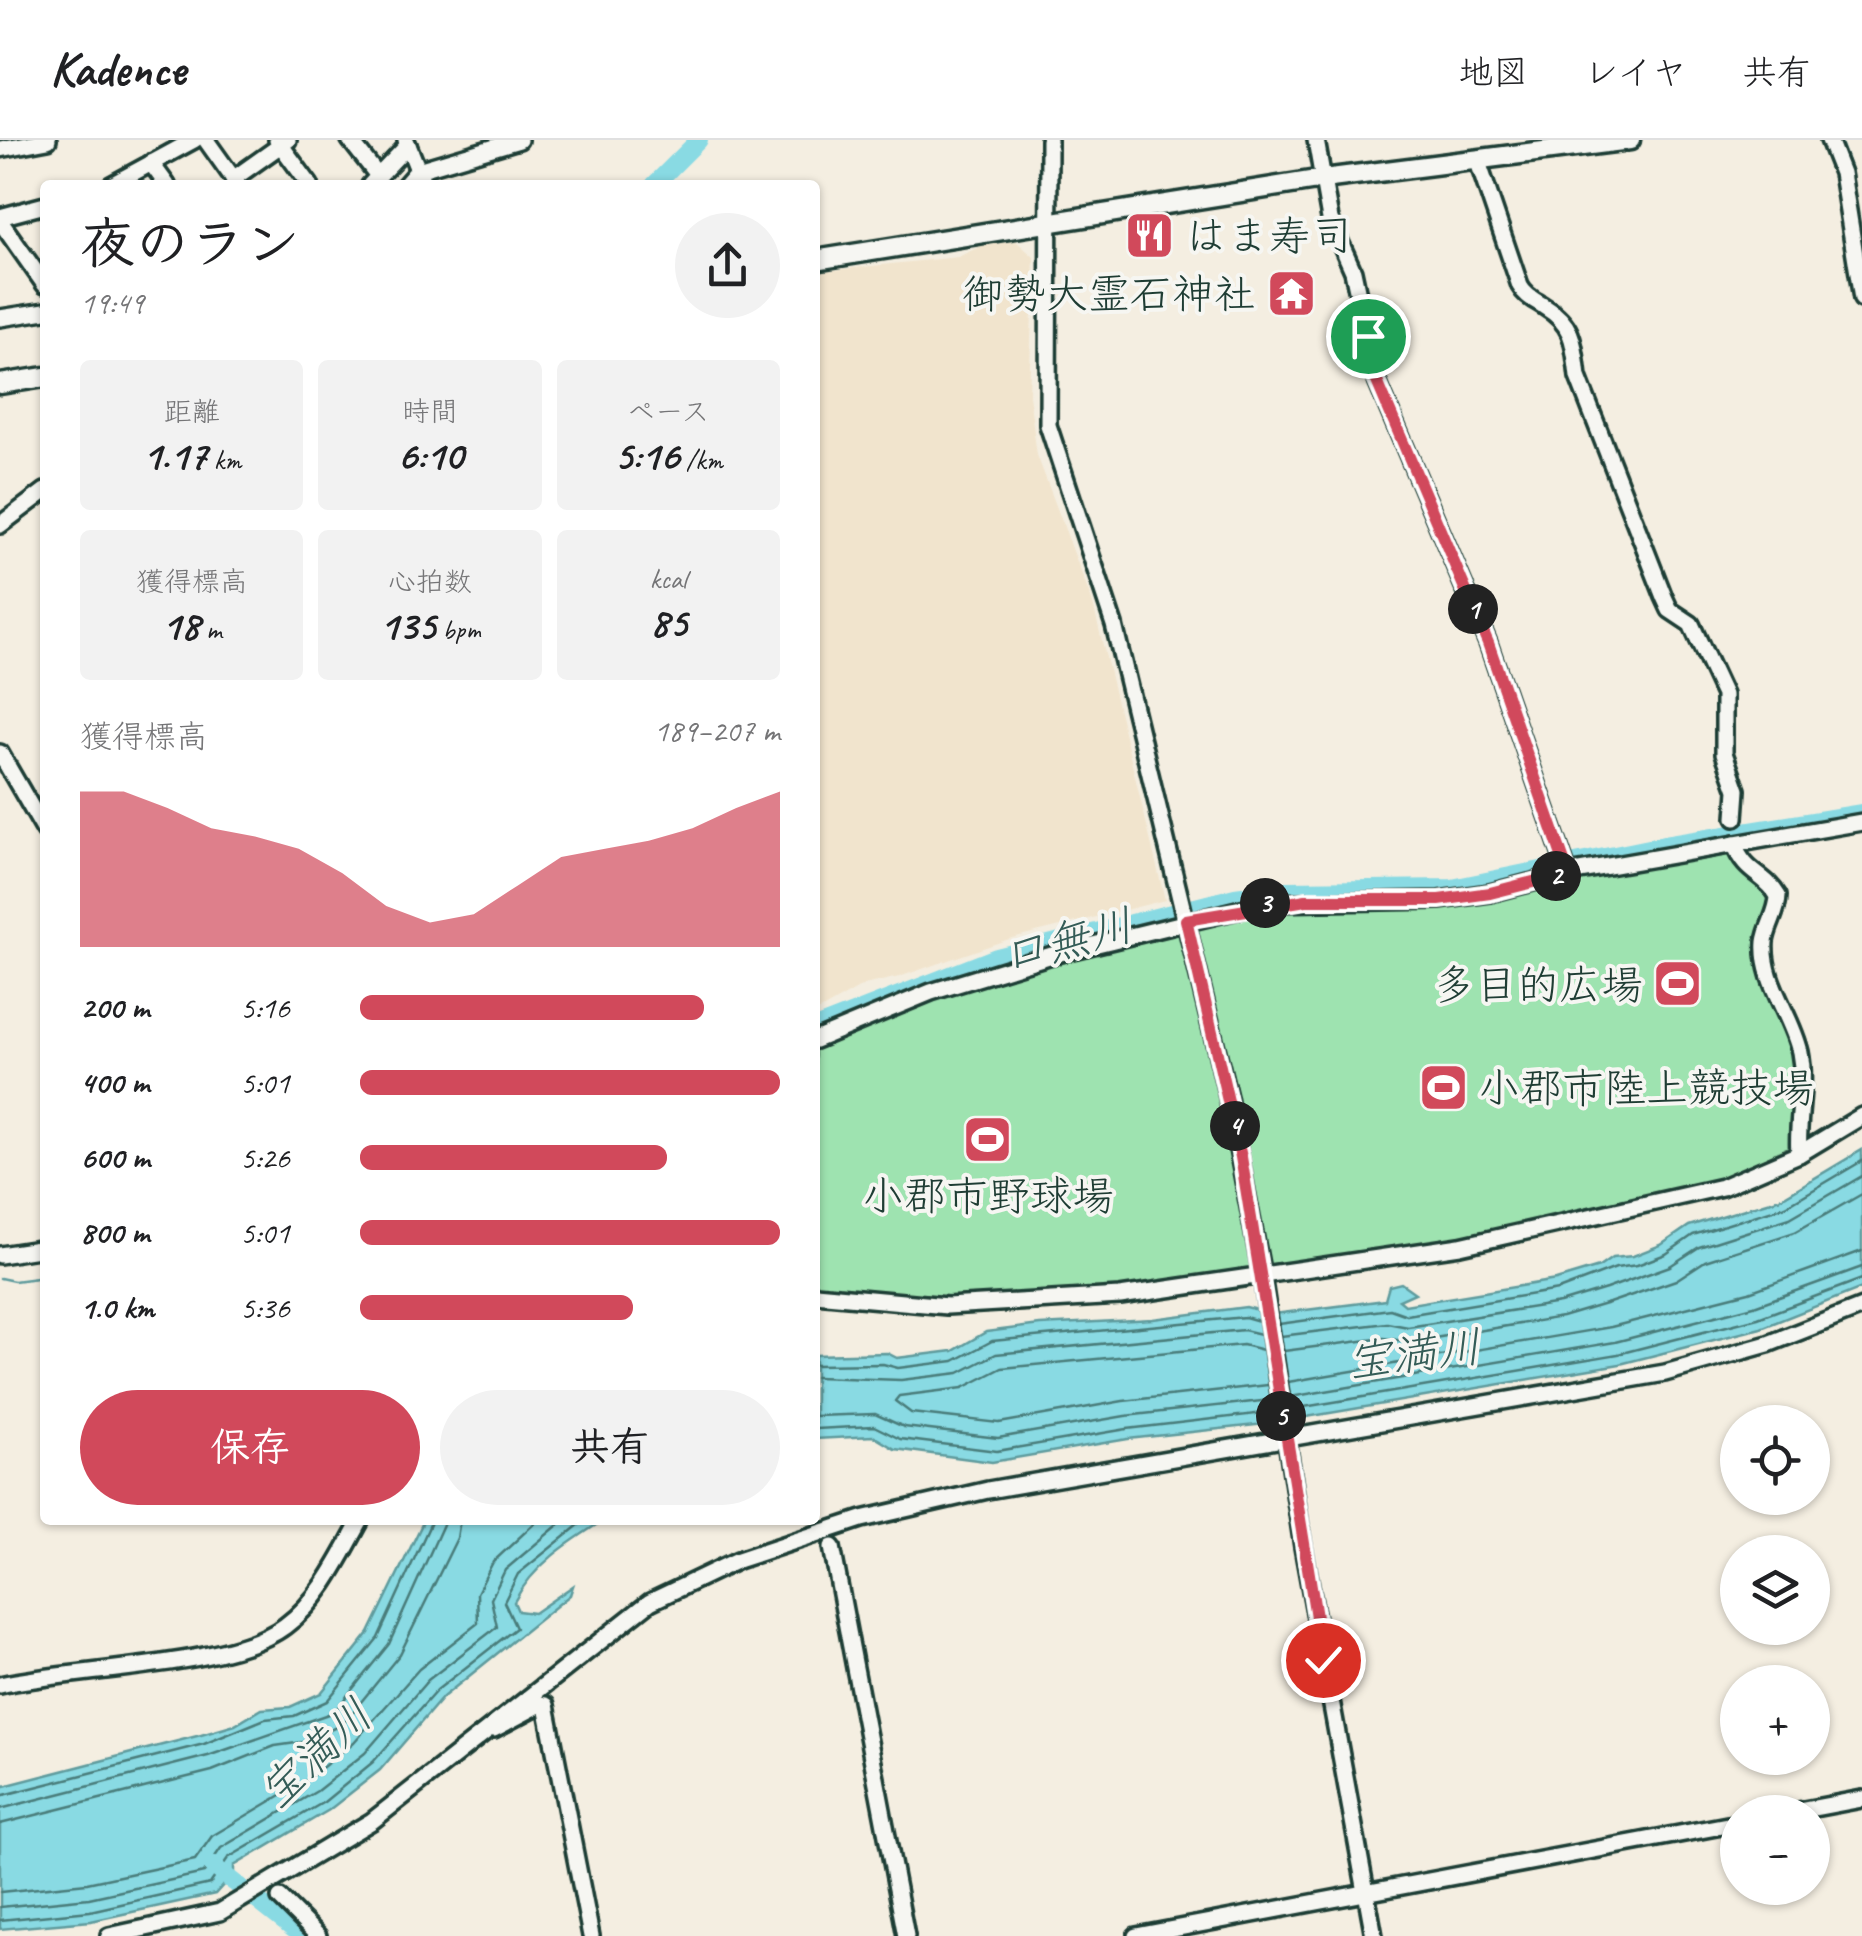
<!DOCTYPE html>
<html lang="ja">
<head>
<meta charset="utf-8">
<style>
  :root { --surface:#fff; --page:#f2f2f2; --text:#202124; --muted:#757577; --line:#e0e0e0; --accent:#d1495b }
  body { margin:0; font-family:Caveat,"Klee One",sans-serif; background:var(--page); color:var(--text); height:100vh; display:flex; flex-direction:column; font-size:38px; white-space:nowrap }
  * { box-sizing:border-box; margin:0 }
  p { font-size:32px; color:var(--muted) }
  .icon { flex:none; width:55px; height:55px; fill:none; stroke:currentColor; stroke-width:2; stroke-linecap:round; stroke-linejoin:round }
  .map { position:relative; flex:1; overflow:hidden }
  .panel { position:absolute; left:40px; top:40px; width:780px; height:1345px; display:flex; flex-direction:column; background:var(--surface); border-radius:10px; box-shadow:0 2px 8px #0004 }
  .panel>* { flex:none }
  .buttons { position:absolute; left:1720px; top:1265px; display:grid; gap:20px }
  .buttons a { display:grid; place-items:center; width:110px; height:110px; border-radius:50%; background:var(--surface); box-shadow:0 2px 8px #0004; font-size:50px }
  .pin { position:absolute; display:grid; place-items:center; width:85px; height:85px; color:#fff; margin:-42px; border:5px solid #fff; border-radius:50%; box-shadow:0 2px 10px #0007 }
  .km { position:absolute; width:50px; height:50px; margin:-25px; border-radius:50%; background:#222; color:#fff; font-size:28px; line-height:50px; text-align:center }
  .round { display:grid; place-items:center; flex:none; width:105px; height:105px; border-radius:52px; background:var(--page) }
  .head { display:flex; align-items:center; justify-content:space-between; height:170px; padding:0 40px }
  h1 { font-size:55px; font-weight:600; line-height:75px }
  .figures { display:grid; grid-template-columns:repeat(3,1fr); gap:15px; height:170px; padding:10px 40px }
  .figures div { display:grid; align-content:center; border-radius:10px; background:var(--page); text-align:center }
  .figures b { font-size:42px; font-weight:600 }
  .figures small { font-size:28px; font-weight:400 }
  .figures p { font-size:28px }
  .chart { height:280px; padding:20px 40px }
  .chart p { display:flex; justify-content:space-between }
  .chart svg { width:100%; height:180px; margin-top:10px; fill:var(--accent); opacity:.7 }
  .action { display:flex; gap:20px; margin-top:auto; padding:20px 40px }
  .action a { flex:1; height:115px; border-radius:60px; background:var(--accent); color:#fff; font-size:40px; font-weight:600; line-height:115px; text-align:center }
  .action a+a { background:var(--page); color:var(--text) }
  ul { padding:0 40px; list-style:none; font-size:32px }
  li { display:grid; grid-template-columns:160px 120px 1fr; align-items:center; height:75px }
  li i { height:25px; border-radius:12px; background:var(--accent) }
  header { display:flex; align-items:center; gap:60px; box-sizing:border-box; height:140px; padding:0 50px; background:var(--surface); border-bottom:2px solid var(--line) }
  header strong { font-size:48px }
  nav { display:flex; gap:55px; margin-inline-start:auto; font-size:35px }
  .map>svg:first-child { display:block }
  .built { fill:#f1e4cd }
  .green { fill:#9ee3b0; stroke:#5e9072; stroke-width:2.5 }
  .water { fill:#89dae3; stroke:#5f9b9d; stroke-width:2.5 }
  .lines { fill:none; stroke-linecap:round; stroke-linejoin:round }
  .shore { stroke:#497c7a; stroke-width:2.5 }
  .stream { stroke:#5f9b9d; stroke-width:2.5 }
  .river { stroke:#89dae3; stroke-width:18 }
  .minor-casing { stroke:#1f3d34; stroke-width:22 }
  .major-casing { stroke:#1f3d34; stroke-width:25 }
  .minor { stroke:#f6f6f2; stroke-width:15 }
  .major { stroke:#f6f6f2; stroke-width:18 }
  .route-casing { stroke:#fff; stroke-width:20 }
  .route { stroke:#d1495b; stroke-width:12 }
  .labels { text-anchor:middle; stroke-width:8; stroke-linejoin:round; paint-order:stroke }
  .poi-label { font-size:42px; fill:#1f3d34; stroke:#f6f6f2; text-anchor:start }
  .water-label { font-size:45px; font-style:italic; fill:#345c57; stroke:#f6f6f2 }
</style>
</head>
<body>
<header>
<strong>Kadence</strong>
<nav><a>地図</a><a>レイヤ</a><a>共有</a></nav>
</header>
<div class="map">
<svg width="1862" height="1796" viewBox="0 0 1862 1796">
  <rect width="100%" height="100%" fill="#f4eee1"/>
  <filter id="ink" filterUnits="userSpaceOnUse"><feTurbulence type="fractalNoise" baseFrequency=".01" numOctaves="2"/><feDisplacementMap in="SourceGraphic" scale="20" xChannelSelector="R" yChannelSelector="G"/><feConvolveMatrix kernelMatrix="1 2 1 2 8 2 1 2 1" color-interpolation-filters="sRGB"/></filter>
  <g filter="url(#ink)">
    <!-- built -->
    <path class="built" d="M1016 101 1034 117 1029 255 1037 315 1093 464 1165 760 1012 798 899 837 864 845 815 873V132L958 117 981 106Z"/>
    <!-- green -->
    <path class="green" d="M1729 708 1776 760 1762 801 1792 893 1798 973 1791 1006 1721 1039 1648 1058 1371 1115 1054 1155 926 1160 815 1150V905L996 834 1258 769 1439 762Z"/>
    <!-- water -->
    <g class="water">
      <path d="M1862 1010V1148L1761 1188 1620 1224 1265 1284 1128 1299 992 1322 895 1309 873 1296 815 1299V1215L887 1213 897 1218 953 1211 986 1192 1040 1185 1153 1179 1246 1167 1274 1174 1385 1160 1389 1146 1401 1143 1415 1153 1399 1160 1405 1165 1556 1140 1599 1127 1612 1118 1633 1116 1661 1105 1689 1086 1781 1058Z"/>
      <path d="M424 1380H604C569 1402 533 1425 514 1462L518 1471 534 1473 573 1446 570 1455 443 1557 380 1630 329 1670 234 1726V1733L215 1754 183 1761 91 1781 0 1789V1647L201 1595 235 1585 262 1569 290 1567 321 1553 369 1493Z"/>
    </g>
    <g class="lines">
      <!-- shore -->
      <g class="shore">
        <path d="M1279 1184 1390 1169 1407 1175 1558 1150 1616 1128 1637 1125 1666 1114 1693 1095 1786 1066 1862 1021"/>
        <path d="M1281 1196 1387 1183 1408 1187 1560 1163 1606 1149 1670 1126 1699 1107 1790 1078 1862 1036"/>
        <path d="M1263 1210 1243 1205 1002 1228 963 1248 899 1256 895 1261 911 1273 999 1283 1123 1261 1268 1245"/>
        <path d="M1284 1211 1384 1198 1410 1202 1562 1177 1609 1163 1676 1140 1705 1121 1795 1092 1862 1054"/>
        <path d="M815 1225 883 1224 898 1228 954 1221 992 1201 1245 1177 1259 1181"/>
        <path d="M815 1237 901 1240 959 1233 996 1214 1244 1190 1261 1194"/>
        <path d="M1288 1242 1611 1187 1749 1152 1862 1111"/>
        <path d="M1290 1257 1615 1202 1754 1166 1862 1127"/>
        <path d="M1292 1269 1618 1214 1758 1178 1862 1139"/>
        <path d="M815 1276 875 1274 904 1287 998 1298 1125 1276 1271 1260"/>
        <path d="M815 1289 874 1286 900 1299 997 1311 1127 1289 1273 1272"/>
        <path d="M0 1656 204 1604 265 1579 294 1576 327 1561 378 1498 432 1380"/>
        <path d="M0 1669 208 1616 334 1572 389 1504 445 1380"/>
        <path d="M0 1684 212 1631 275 1606 303 1602 343 1584 400 1514 457 1398 460 1380"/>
        <path d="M0 1752 87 1743 195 1720 212 1696 308 1639 354 1602 419 1529 478 1483 477 1453 493 1422 538 1380"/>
        <path d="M0 1767 89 1758 204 1733 221 1708 317 1651 365 1613 428 1540 497 1487 491 1459 505 1430 564 1380"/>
        <path d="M0 1780 90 1771 210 1744 228 1718 324 1662 373 1622 437 1550 516 1488 504 1462 518 1434 585 1380"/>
      </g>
      <!-- stream -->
      <g class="stream">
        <path d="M1840 0 1851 30 1862 102"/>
        <path d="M0 1138 14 1141 45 1137"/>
      </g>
      <!-- river -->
      <g class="river">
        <path d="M654 45 699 0"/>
        <path d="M815 888 997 817 1235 757 1287 750 1452 748 1664 705 1862 673"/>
        <path d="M212 1725 302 1796"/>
      </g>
      <defs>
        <g id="minor">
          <path d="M206 0 238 45"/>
          <path d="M277 0 310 45"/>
          <path d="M350 0 378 36"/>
          <path d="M406 0 424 45"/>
          <path d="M1049 0 1048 285 1114 485 1228 957 1262 1135 1303 1407 1374 1796"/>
          <path d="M1316 0 1330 79 1353 131 1376 239 1488 503 1568 733"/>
          <path d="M1829 0 1842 33 1862 159"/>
          <path d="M0 9 48 0"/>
          <path d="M1477 19 1520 146C1526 157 1535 160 1545 167 1575 185 1574 206 1578 237L1664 457 1670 470 1691 484 1724 555V613L1737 650 1735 678"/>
          <path d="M151 23 167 45"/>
          <path d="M233 39 288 0"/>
          <path d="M111 45 194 0"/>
          <path d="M370 45 408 5"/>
          <path d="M405 45 418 30 519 0"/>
          <path d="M0 77 45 65"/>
          <path d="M0 81 45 145"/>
          <path d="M0 178 45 171"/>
          <path d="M0 385 45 351"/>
          <path d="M0 613 45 691"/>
          <path d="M1734 704C1745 735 1765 733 1778 756 1778 772 1767 786 1765 802 1762 842 1791 873 1800 912 1807 947 1796 980 1799 1014"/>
          <path d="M815 900 931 852 1052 815 1266 763 1439 760 1490 753 1568 733 1862 682"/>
          <path d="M0 1115 45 1108"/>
          <path d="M815 1154 947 1166 1120 1156 1460 1106 1722 1047 1799 1014 1862 976"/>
          <path d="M832 1407 906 1796"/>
          <path d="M0 1545C74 1528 230 1528 285 1486 321 1459 340 1418 361 1380"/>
          <path d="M494 1589 541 1564 546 1565 591 1796"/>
          <path d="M1793 1672 1862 1659"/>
          <path d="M280 1758 318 1796"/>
          <path d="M109 1796 220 1772 372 1681 650 1462 738 1420 862 1379 988 1350 1665 1233 1768 1204 1862 1167"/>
          <path d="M1136 1796 1738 1683"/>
        </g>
        <g id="major">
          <path d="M815 120 1323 39 1630 0"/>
          <path d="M0 244 45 237"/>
        </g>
      </defs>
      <!-- minor casing -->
      <use href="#minor" class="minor-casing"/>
      <!-- major casing -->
      <use href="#major" class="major-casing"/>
      <!-- minor -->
      <use href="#minor" class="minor"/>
      <!-- major -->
      <use href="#major" class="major"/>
    </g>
  </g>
  <g class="lines" filter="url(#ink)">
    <defs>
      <path id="route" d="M1323 1520 1241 1017 1186 780 1306 760H1439L1490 753 1568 733 1488 503 1376 239 1368 196"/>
    </defs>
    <!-- route casing -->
    <use href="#route" class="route-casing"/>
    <!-- route -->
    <use href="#route" class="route"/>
  </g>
  <!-- icons -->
  <defs>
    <symbol id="restaurant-square" viewBox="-11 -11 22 22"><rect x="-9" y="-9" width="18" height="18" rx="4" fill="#d1495b" stroke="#f6f6f2"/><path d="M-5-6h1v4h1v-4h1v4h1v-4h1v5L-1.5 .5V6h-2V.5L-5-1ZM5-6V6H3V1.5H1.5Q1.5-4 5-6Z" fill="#fff"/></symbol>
    <symbol id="temple-square" viewBox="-11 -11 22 22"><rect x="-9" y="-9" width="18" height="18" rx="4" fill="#d1495b" stroke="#f6f6f2"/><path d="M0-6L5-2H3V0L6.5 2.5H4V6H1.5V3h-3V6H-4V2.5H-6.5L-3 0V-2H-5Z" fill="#fff"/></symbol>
    <symbol id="stadium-square" viewBox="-11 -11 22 22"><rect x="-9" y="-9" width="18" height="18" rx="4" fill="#d1495b" stroke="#f6f6f2"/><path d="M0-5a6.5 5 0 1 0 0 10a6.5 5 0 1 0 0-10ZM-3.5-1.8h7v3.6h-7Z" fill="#fff"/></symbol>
  </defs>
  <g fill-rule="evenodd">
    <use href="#restaurant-square" x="1122" y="68" width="55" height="55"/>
    <use href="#temple-square" x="1264" y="126" width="55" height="55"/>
    <use href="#stadium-square" x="1650" y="816" width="55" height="55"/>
    <use href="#stadium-square" x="1416" y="920" width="55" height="55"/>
    <use href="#stadium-square" x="960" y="972" width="55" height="55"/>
  </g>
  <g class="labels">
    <!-- poi labels -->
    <g class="poi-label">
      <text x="1185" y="110">はま寿司</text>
      <text x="1256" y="168" text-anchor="end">御勢大霊石神社</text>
      <text x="1643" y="859" text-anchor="end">多目的広場</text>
      <text x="1478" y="962">小郡市陸上競技場</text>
      <text x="988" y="1070" text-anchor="middle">小郡市野球場</text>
    </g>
    <!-- water labels -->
    <g class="water-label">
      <text transform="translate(1067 800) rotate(-15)" y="16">口無川</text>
      <text transform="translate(1414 1213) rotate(-7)" y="16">宝満川</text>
      <text transform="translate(315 1613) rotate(-43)" y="16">宝満川</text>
    </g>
  </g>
</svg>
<div class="buttons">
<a><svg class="icon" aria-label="locate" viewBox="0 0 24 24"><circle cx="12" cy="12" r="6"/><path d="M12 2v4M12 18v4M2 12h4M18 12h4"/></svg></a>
<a><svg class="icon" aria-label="layers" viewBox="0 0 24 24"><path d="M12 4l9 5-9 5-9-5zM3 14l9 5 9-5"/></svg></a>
<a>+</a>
<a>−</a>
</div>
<div class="pin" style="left:1368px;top:196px;background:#1e9e55"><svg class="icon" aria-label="arrive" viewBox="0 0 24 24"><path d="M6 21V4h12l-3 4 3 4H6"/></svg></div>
<div class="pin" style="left:1323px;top:1520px;background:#d93025"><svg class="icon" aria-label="check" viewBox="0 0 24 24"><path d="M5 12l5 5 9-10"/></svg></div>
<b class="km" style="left:1473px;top:469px">1</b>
<b class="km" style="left:1556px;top:736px">2</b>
<b class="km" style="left:1265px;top:763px">3</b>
<b class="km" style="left:1235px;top:986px">4</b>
<b class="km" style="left:1281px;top:1276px">5</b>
<section class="panel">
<div class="head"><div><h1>夜のラン</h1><p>19:49</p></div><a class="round"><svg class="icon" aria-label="share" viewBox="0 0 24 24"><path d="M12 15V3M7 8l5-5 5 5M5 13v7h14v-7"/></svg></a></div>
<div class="figures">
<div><p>距離</p><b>1.17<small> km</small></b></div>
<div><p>時間</p><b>6:10</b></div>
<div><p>ペース</p><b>5:16<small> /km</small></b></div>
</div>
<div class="figures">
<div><p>獲得標高</p><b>18<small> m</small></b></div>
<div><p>心拍数</p><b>135<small> bpm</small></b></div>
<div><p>kcal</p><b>85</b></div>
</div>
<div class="chart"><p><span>獲得標高</span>189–207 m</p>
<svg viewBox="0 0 160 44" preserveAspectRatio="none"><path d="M0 44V6L10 6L20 10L30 15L40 17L50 20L60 26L70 34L80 38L90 36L100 29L110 22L120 20L130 18L140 15L150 10L160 6V44z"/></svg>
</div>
<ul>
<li><b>200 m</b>5:16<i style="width:82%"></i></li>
<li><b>400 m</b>5:01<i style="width:100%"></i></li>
<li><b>600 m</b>5:26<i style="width:73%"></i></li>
<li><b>800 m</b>5:01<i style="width:100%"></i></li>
<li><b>1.0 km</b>5:36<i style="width:65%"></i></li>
</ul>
<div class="action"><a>保存</a><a>共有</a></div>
</section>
</div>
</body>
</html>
